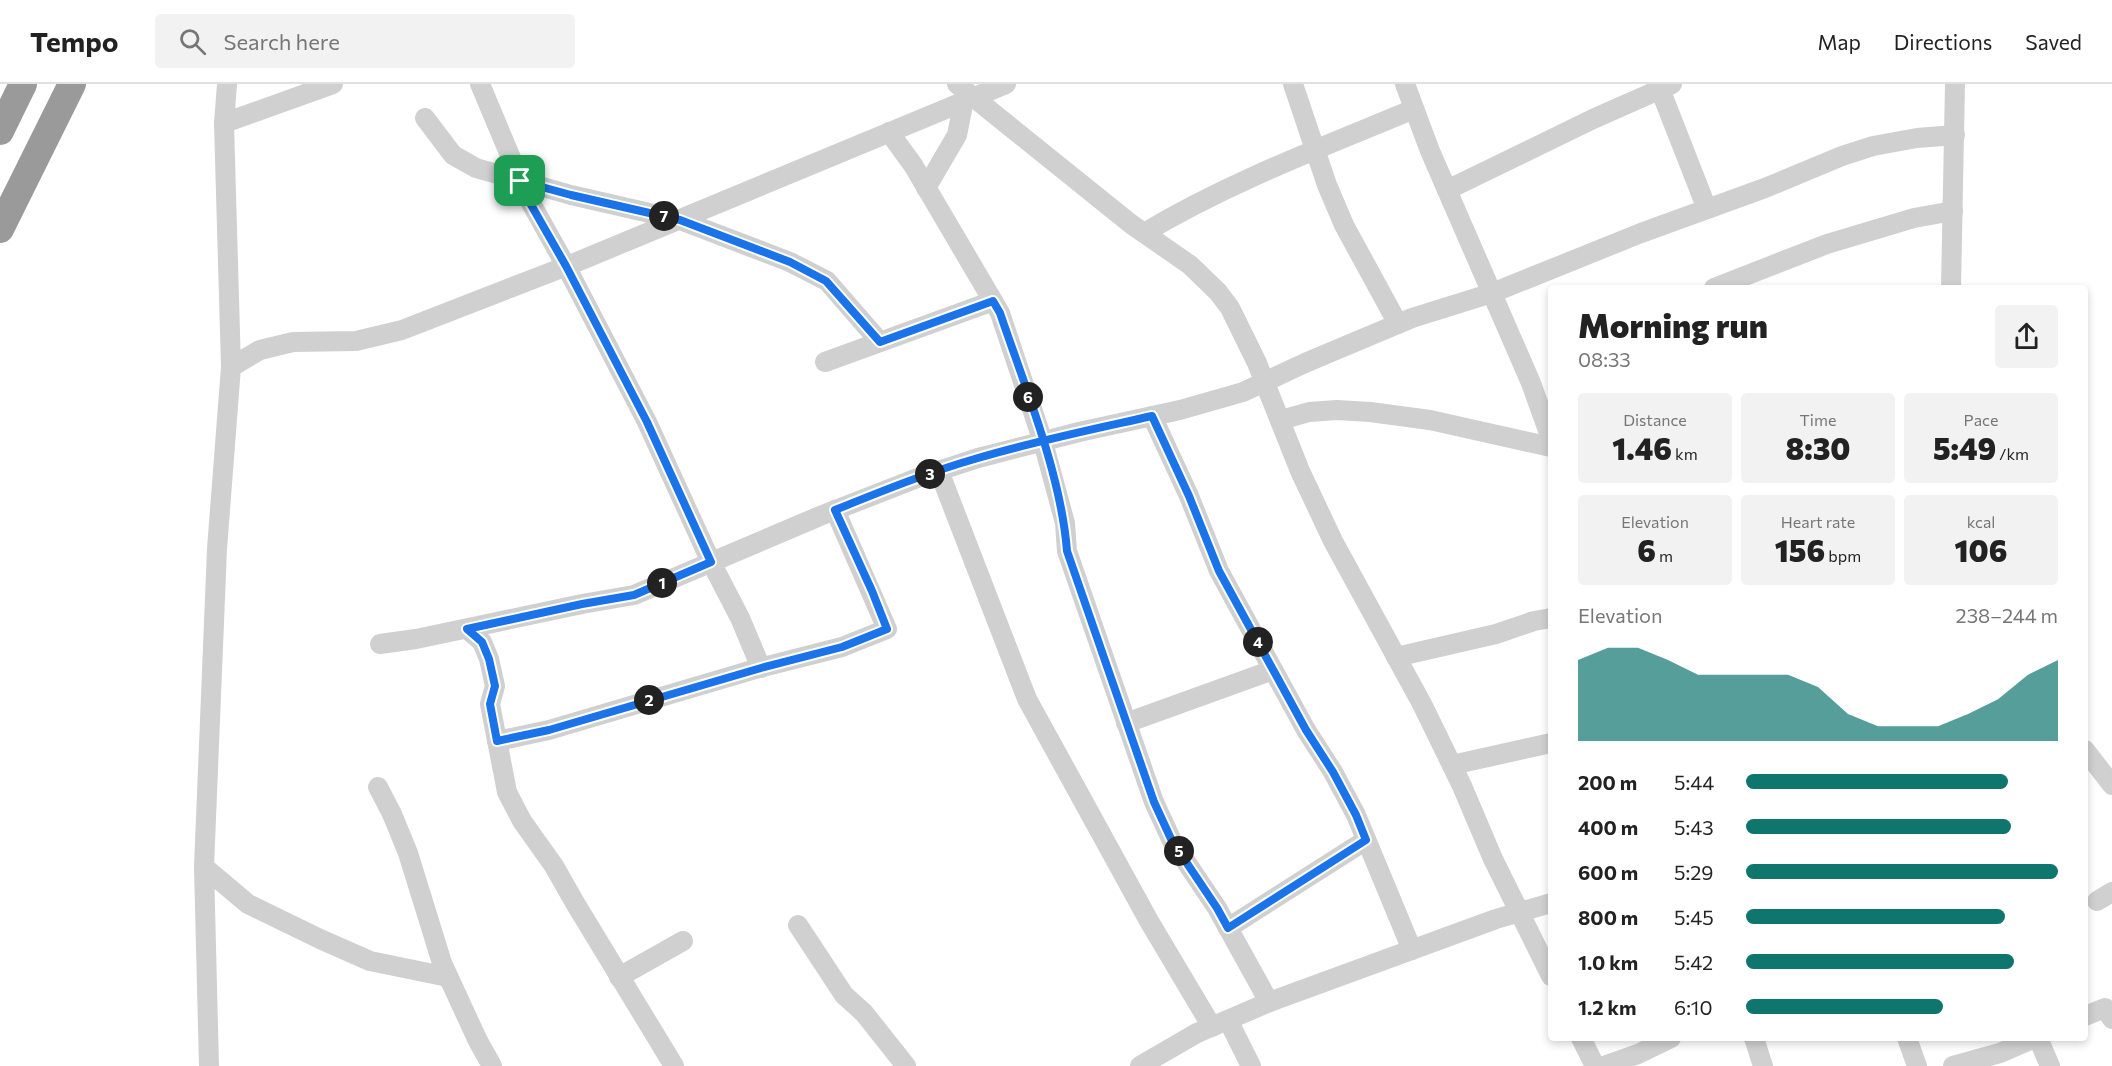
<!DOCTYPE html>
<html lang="en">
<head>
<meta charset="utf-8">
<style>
  :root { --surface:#fff; --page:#f2f2f2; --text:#222; --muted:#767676; --line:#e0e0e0; --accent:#0f766e }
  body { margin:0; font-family:Commissioner,sans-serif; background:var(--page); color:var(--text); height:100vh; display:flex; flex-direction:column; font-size:22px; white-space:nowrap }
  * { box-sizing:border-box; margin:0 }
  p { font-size:20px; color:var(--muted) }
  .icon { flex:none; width:33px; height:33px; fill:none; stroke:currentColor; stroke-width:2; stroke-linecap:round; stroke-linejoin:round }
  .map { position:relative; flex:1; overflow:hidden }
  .side { position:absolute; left:1548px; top:201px; width:540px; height:756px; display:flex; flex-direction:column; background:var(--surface); border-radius:6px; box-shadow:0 3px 9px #0003 }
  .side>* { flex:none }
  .pin { position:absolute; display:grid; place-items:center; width:51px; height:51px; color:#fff; margin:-26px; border-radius:12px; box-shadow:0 3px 9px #0006 }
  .km { position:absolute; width:30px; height:30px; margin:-15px; border-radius:50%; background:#222; color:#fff; font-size:16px; line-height:30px; text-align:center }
  .round { display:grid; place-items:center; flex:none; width:63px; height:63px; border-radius:6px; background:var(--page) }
  .overview { display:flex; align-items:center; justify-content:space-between; height:102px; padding:0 30px }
  h1 { font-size:33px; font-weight:800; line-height:45px }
  .stats { display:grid; grid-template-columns:repeat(3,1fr); gap:9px; height:102px; padding:6px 30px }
  .stats div { display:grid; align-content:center; border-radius:6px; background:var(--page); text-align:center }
  .stats b { font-size:30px; font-weight:800 }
  .stats small { font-size:16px; font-weight:400 }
  .stats p { font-size:16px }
  .chart { height:168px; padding:12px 30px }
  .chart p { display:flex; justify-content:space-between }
  .chart svg { width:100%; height:108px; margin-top:6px; fill:var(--accent); opacity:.7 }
  ul { padding:0 30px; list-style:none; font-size:20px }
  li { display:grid; grid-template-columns:96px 72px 1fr; align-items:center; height:45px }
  li i { height:15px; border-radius:8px; background:var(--accent) }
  header { display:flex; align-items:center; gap:36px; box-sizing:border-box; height:84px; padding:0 30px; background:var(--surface); border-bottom:2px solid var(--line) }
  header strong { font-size:28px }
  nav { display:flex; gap:33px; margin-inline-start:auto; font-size:21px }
  .search { width:420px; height:54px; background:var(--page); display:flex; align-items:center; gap:15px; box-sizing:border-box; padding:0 21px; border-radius:6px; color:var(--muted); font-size:22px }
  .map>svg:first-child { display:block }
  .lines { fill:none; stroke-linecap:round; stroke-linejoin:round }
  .minor { stroke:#d0d0d0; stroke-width:20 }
  .highway { stroke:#9a9a9a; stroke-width:28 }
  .route-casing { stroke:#fff; stroke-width:12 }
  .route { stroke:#1a73e8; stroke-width:8 }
</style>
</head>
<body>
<header>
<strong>Tempo</strong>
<div class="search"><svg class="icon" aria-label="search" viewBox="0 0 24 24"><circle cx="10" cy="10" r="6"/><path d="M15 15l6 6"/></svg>Search here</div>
<nav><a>Map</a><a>Directions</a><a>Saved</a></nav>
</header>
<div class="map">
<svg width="2112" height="982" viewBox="0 0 2112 982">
  <rect width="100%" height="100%" fill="#fff"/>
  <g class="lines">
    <!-- minor -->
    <g class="minor">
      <path d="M480 0 527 112 566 182 647 338 711 478 740 534 761 584"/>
      <path d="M957 0 1131 140 1190 181 1218 208 1230 224 1257 279 1300 387 1333 457 1422 620 1462 702 1493 775 1551 892"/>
      <path d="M1293 0 1327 101 1344 141 1398 240"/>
      <path d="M1405 0 1430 67 1531 299 1551 355"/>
      <path d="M1660 5 1707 125"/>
      <path d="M425 34 453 71 476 84 571 111 680 136 790 178 827 197 880 258"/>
      <path d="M224 39 333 0"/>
      <path d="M889 48 913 81 1000 229 1043 358 1065 439 1067 467 1154 718 1172 757 1217 824 1269 918"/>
      <path d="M926 104 957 51 964 16"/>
      <path d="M1447 106 1593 35 1672 0"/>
      <path d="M1144 149C1229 98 1323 63 1414 25"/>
      <path d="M1714 204 1827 160 1914 134 1953 127"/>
      <path d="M1951 204 1955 0"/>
      <path d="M825 278 993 217"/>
      <path d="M231 283 260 266 293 258 356 257 402 246 572 180 1006 0"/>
      <path d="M1152 332 1189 412 1219 487 1306 646 1333 688 1356 731 1412 866"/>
      <path d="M1281 336 1309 328 1337 326 1370 328 1430 336 1551 363"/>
      <path d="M939 387 1027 615 1149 837 1212 943"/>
      <path d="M467 545 482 558 489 575 495 602 490 620 507 708 522 737 554 782 575 819 674 982"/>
      <path d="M380 560 416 555 582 520 634 511 820 432 920 393 978 374 1079 348 1180 326 1243 308 1305 279 1412 234 1492 209 1641 149 1765 104 1842 72 1873 62 1917 54 1955 51"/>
      <path d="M1396 573 1496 550 1534 537 1551 534"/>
      <path d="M1126 639 1273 586"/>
      <path d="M497 657 549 646 759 584 842 563 887 545 835 426"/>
      <path d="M2085 666 2112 701"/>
      <path d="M1452 681 1551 659"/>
      <path d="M378 703 392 730 408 769 442 879 478 957 492 982"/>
      <path d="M204 783 248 820 320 855 370 877 448 893"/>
      <path d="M2097 817 2112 808"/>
      <path d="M798 841 844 911 864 929 906 982"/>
      <path d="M1228 844 1366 756"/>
      <path d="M619 893 683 857"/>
      <path d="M2085 932 2105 924 2112 935"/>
      <path d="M1228 936 1251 982"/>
      <path d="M1581 954 1595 982"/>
      <path d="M1754 954 1763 982"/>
      <path d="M1907 954 1917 982"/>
      <path d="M2038 954 2050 982"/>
      <path d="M209 982 204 783 217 465 231 283 224 39 227 0"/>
      <path d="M1140 982 1197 949 1272 917 1496 835 1551 819"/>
      <path d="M1604 982 1638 970 1671 954"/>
      <path d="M1953 982 2000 969 2035 954"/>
    </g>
    <!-- highway -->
    <g class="highway">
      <path d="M0 47 23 0"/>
      <path d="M0 145 72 0"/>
    </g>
  </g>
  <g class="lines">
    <defs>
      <path id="route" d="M520 97 526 112 566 182 647 338 711 478 634 511 582 520 467 545 482 558 489 575 495 602 490 620 497 657 549 646 761 584 842 563 887 545 872 507 835 426C882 407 929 388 978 374 1035 357 1094 345 1152 332L1189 412 1219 487 1306 646 1333 688 1356 731 1366 756 1228 844 1217 824 1172 757 1154 718 1067 467C1061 390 1025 303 1000 229L993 217 880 258 826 197 790 178 680 136 571 111 520 97"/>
    </defs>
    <!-- route casing -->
    <use href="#route" class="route-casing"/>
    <!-- route -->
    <use href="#route" class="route"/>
  </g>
</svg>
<div class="pin" style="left:520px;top:97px;background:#1e9e55"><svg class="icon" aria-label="arrive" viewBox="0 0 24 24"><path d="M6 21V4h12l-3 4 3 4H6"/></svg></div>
<b class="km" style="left:662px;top:499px">1</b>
<b class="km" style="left:649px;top:616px">2</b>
<b class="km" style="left:930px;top:390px">3</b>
<b class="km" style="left:1258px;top:558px">4</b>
<b class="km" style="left:1179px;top:767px">5</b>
<b class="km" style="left:1028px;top:313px">6</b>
<b class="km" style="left:664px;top:132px">7</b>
<section class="side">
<div class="overview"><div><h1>Morning run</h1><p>08:33</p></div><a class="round"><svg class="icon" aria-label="share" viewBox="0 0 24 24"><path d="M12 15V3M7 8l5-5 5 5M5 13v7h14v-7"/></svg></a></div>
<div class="stats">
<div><p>Distance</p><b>1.46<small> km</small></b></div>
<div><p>Time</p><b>8:30</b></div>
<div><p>Pace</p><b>5:49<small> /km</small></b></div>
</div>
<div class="stats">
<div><p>Elevation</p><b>6<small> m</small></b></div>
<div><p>Heart rate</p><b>156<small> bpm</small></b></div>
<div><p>kcal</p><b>106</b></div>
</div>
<div class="chart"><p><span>Elevation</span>238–244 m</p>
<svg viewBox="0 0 160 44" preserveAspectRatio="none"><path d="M0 44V11L10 6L20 6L30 11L40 17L50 17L60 17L70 17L80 22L90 33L100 38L110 38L120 38L130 33L140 27L150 17L160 11V44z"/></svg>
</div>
<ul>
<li><b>200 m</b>5:44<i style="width:84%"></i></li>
<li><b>400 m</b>5:43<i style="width:85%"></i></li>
<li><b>600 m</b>5:29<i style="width:100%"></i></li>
<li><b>800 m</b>5:45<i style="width:83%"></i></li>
<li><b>1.0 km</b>5:42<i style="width:86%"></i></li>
<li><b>1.2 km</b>6:10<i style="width:63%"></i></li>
</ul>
</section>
</div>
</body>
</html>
